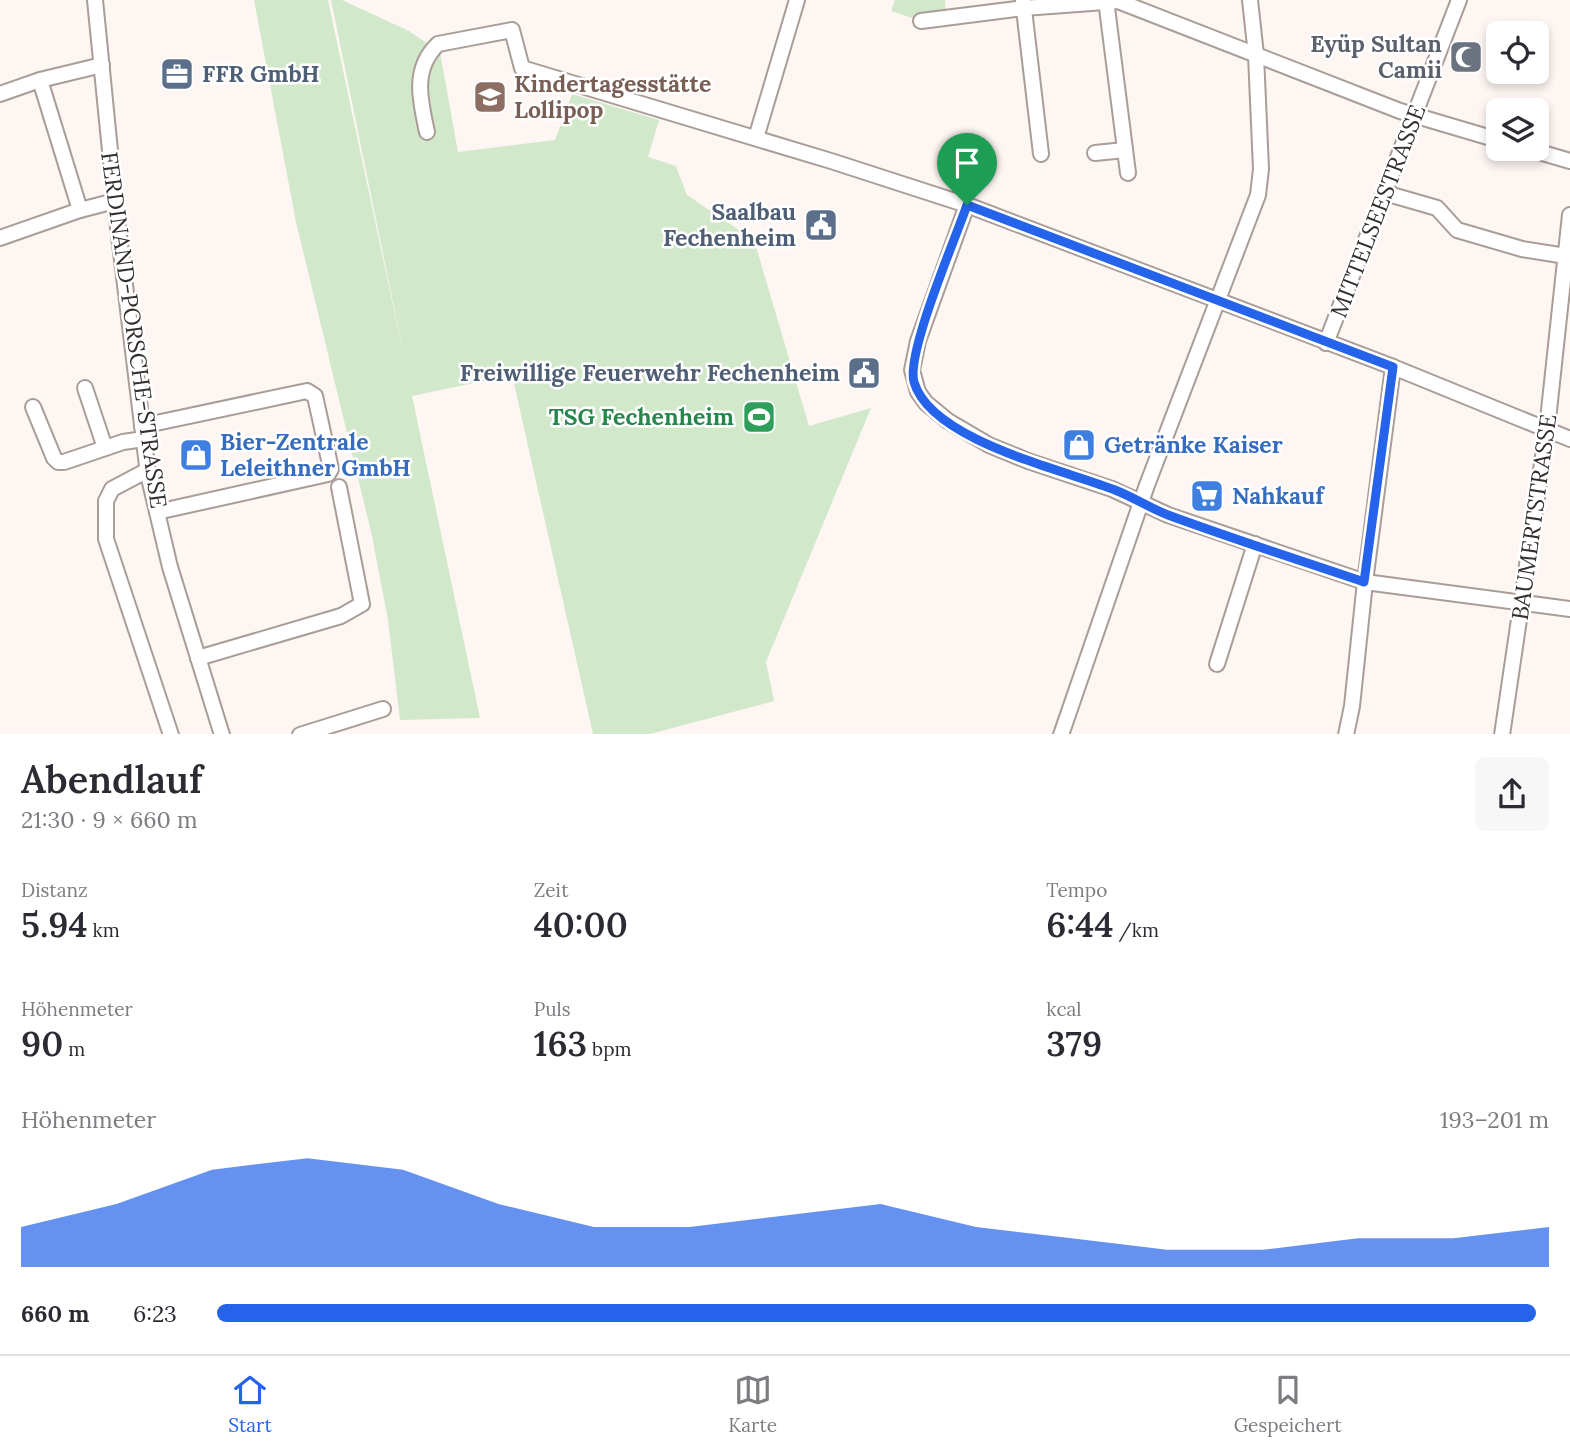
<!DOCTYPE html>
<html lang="de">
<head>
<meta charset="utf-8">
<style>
  :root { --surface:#fff; --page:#f7f7f7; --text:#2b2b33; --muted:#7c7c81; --line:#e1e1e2; --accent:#2563eb }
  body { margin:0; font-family:Lora,serif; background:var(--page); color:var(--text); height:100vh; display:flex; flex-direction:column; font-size:26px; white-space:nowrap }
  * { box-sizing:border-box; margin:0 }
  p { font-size:23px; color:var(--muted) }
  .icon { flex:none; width:38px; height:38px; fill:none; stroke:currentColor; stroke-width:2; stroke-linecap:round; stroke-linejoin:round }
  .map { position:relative; height:734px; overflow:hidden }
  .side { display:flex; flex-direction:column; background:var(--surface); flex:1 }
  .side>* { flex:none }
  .fabs { position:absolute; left:1486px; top:21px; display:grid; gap:14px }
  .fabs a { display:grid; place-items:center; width:63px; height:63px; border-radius:10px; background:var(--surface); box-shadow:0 4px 10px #0003; font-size:35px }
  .pin { position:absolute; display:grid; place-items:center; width:60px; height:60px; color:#fff; margin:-72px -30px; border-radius:50% 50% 50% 0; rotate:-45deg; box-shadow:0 0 7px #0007 }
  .pin .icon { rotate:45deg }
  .round { display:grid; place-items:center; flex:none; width:74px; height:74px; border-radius:10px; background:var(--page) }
  .overview { display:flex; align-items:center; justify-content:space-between; height:119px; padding:0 21px }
  h1 { font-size:38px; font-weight:600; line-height:52px }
  .metrics { display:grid; grid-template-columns:repeat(3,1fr); gap:10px; height:119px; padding:7px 21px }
  .metrics div { display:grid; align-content:center }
  .metrics b { font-size:35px; font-weight:600 }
  .metrics small { font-size:19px; font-weight:400 }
  .metrics p { font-size:19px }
  .chart { height:196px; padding:14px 21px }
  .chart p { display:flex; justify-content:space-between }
  .chart svg { width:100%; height:126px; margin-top:7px; fill:var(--accent); opacity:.7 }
  ul { padding:0 21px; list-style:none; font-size:23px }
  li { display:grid; grid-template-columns:112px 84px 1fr; align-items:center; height:52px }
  li i { height:18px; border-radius:9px; background:var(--accent) }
  .tab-bar { display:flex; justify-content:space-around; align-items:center; height:98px; border-top:2px solid var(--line); background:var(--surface); font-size:19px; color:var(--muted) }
  .tab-bar a { display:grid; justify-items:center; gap:4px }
  .tab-bar .on { color:var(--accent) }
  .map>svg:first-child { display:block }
  .green { fill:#d2e8ca }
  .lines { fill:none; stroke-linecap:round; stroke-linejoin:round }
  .minor-casing { stroke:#aa9d98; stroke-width:18 }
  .minor { stroke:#fff; stroke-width:14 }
  .route-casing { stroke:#fff; stroke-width:14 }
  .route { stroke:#2563eb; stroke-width:9 }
  .labels { text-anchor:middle; stroke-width:5; stroke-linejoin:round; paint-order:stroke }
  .worship-label { font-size:23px; font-weight:bold; fill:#5b616d; stroke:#fff; text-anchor:end }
  .service-label { font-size:23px; font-weight:bold; fill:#4e5e75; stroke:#fff; text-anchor:end }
  .education-label { font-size:23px; font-weight:bold; fill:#785e54; stroke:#fff; text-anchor:start }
  .street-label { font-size:23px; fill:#342f2d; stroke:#fff }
  .leisure-label { font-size:23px; font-weight:bold; fill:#27864d; stroke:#fff; text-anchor:end }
  .shop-label { font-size:23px; font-weight:bold; fill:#366cbe; stroke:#fff; text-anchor:start }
</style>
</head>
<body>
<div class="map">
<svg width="1570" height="735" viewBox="0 0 1570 735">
  <rect width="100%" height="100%" fill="#fef6f3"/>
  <!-- green -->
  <g class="green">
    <path d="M254 0H328L407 371 331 0H342L409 31 440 52 458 152 555 140 572 94 659 120 648 157 676 166 687 195 754 240 809 426 871 408 766 662 774 701 650 734H593L512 375 412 396 480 718 400 720 388 620 372 536 296 222Z"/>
    <path d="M895 0H945L946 15 915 19 891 11Z"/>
  </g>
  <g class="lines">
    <defs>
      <g id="minor">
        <path d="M95 0 116 211 148 474 170 567 222 735"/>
        <path d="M1106 0 1128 173"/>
        <path d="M1023 1 1041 154"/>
        <path d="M921 21 1024 8 1118 1 1400 111 1498 140"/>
        <path d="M102 65 40 80 80 210 115 201"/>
        <path d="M0 94 40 80"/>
        <path d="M427 132C420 100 412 69 438 44L512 30 522 68 831 161 967 205 1393 367 1570 439"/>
        <path d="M756 138 797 0"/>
        <path d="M1529 149 1570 161"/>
        <path d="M1095 153 1125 150"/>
        <path d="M1385 193 1437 208 1457 230 1522 249 1566 256"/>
        <path d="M967 205 918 341 912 370 918 392 926 403 948 421 989 445 1028 461 1112 489 1168 515 1365 582 1570 609"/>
        <path d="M0 238 80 210"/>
        <path d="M1326 343 1459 0"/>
        <path d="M85 388 105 448"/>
        <path d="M33 407 54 458 58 462H64L123 442 144 439"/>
        <path d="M142 426 307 391 315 396 331 469 328 474 157 512"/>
        <path d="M148 470 112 489 106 501V539L171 735"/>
        <path d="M198 658 341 616 362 604 339 487"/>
        <path d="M1217 664 1255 544"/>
        <path d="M300 735 383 709"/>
        <path d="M1061 735 1147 485 1258 195 1261 169 1256 55 1250 0"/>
        <path d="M1346 735 1352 706 1365 582 1393 367"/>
        <path d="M1502 735 1547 429 1570 215"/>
      </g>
    </defs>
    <!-- minor casing -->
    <use href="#minor" class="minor-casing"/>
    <!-- minor -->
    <use href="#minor" class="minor"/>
  </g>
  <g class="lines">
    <defs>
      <path id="route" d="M967 205 1393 367 1364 582C1299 560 1233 539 1168 515 1150 508 1133 497 1115 490 1065 470 931 441 914 382 906 353 955 240 967 205Z"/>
    </defs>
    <!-- route casing -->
    <use href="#route" class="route-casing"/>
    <!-- route -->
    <use href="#route" class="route"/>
  </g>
  <!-- icons -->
  <defs>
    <symbol id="mosque-square" viewBox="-11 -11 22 22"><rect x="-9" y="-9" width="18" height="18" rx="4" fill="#6b7280" stroke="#fff"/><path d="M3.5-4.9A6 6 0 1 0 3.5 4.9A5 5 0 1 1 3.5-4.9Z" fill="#fff"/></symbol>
    <symbol id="office-square" viewBox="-11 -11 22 22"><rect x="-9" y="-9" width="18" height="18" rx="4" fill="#5c6f8a" stroke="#fff"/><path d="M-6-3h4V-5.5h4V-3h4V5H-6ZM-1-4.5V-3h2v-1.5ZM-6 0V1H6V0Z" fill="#fff"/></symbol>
    <symbol id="school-square" viewBox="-11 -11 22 22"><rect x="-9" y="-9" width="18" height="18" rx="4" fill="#8d6e63" stroke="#fff"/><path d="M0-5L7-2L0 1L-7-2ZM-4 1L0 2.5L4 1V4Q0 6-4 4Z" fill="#fff"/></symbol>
    <symbol id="civic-square" viewBox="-11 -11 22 22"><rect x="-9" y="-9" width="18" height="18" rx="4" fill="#5c6f8a" stroke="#fff"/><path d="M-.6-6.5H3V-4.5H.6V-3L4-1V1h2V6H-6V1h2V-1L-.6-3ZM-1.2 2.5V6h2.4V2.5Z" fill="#fff"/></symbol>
    <symbol id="stadium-square" viewBox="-11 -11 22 22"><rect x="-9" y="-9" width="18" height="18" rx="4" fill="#2e9e5b" stroke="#fff"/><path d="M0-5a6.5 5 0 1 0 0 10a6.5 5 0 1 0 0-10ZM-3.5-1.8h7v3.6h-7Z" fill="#fff"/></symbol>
    <symbol id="shop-square" viewBox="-11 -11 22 22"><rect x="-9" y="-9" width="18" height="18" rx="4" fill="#3f7fe0" stroke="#fff"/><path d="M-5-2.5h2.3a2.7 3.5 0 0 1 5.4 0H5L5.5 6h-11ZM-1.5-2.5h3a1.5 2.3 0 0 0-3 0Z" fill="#fff"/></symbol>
    <symbol id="supermarket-square" viewBox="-11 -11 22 22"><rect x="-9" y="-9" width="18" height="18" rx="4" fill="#3f7fe0" stroke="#fff"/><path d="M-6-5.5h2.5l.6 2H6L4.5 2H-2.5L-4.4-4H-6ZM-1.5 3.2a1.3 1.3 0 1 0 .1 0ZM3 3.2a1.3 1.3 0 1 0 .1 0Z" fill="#fff"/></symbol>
  </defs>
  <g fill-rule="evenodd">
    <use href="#mosque-square" x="1447" y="38" width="38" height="38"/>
    <use href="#office-square" x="158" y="55" width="38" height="38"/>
    <use href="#school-square" x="471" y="78" width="38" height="38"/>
    <use href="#civic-square" x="802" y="206" width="38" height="38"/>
    <use href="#civic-square" x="845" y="354" width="38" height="38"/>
    <use href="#stadium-square" x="740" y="398" width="38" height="38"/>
    <use href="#shop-square" x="1060" y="426" width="38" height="38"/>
    <use href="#shop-square" x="177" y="436" width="38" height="38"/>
    <use href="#supermarket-square" x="1188" y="477" width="38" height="38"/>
  </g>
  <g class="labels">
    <!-- worship labels -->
    <g class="worship-label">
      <text x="1442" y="52">Eyüp Sultan<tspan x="1442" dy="26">Camii</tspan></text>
    </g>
    <!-- service labels -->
    <g class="service-label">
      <text x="202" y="82" text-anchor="start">FFR GmbH</text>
      <text x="796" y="220">Saalbau<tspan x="796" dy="26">Fechenheim</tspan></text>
      <text x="840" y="381">Freiwillige Feuerwehr Fechenheim</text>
    </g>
    <!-- education labels -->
    <g class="education-label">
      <text x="514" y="92">Kindertagesstätte<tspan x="514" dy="26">Lollipop</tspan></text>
    </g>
    <!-- street labels -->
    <g class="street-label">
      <text transform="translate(1378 211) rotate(-69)" y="8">MITTELSEESTRASSE</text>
      <text transform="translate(134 330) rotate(82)" y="8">FERDINAND-PORSCHE-STRASSE</text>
      <text transform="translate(1534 517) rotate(-82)" y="8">BAUMERTSTRASSE</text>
    </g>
    <!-- leisure labels -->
    <g class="leisure-label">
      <text x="734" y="425">TSG Fechenheim</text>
    </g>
    <!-- shop labels -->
    <g class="shop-label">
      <text x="220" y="450">Bier-Zentrale<tspan x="220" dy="26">Leleithner GmbH</tspan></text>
      <text x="1104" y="453">Getränke Kaiser</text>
      <text x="1232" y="504">Nahkauf</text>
    </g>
  </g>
</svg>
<div class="fabs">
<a><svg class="icon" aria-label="locate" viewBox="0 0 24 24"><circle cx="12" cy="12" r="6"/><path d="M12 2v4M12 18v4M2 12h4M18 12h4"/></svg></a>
<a><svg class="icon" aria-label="layers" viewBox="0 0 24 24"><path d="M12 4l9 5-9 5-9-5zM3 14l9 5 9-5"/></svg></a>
</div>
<div class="pin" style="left:967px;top:205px;background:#1e9e55"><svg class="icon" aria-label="arrive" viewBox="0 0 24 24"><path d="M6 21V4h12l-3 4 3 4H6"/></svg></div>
</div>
<section class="side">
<div class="overview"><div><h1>Abendlauf</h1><p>21:30 · 9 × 660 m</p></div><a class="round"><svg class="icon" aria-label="share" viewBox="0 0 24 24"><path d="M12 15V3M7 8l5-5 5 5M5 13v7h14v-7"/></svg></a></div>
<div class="metrics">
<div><p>Distanz</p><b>5.94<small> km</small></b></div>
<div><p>Zeit</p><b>40:00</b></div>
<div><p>Tempo</p><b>6:44<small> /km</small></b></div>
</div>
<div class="metrics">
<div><p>Höhenmeter</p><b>90<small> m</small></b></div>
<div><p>Puls</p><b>163<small> bpm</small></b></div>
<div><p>kcal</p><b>379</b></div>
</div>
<div class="chart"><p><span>Höhenmeter</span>193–201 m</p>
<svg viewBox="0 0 160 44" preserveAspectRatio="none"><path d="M0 44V30L10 22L20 10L30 6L40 10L50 22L60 30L70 30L80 26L90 22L100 30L110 34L120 38L130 38L140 34L150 34L160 30V44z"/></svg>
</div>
<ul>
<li><b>660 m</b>6:23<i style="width:99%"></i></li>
</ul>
</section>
<nav class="tab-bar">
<a class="on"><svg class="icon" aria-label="home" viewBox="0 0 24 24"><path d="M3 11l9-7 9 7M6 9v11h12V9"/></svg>Start</a>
<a><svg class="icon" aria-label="map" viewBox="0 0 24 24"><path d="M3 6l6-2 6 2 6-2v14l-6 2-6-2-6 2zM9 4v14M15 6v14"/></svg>Karte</a>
<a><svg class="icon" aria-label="saved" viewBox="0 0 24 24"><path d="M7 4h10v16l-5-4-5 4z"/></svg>Gespeichert</a>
</nav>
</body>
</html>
